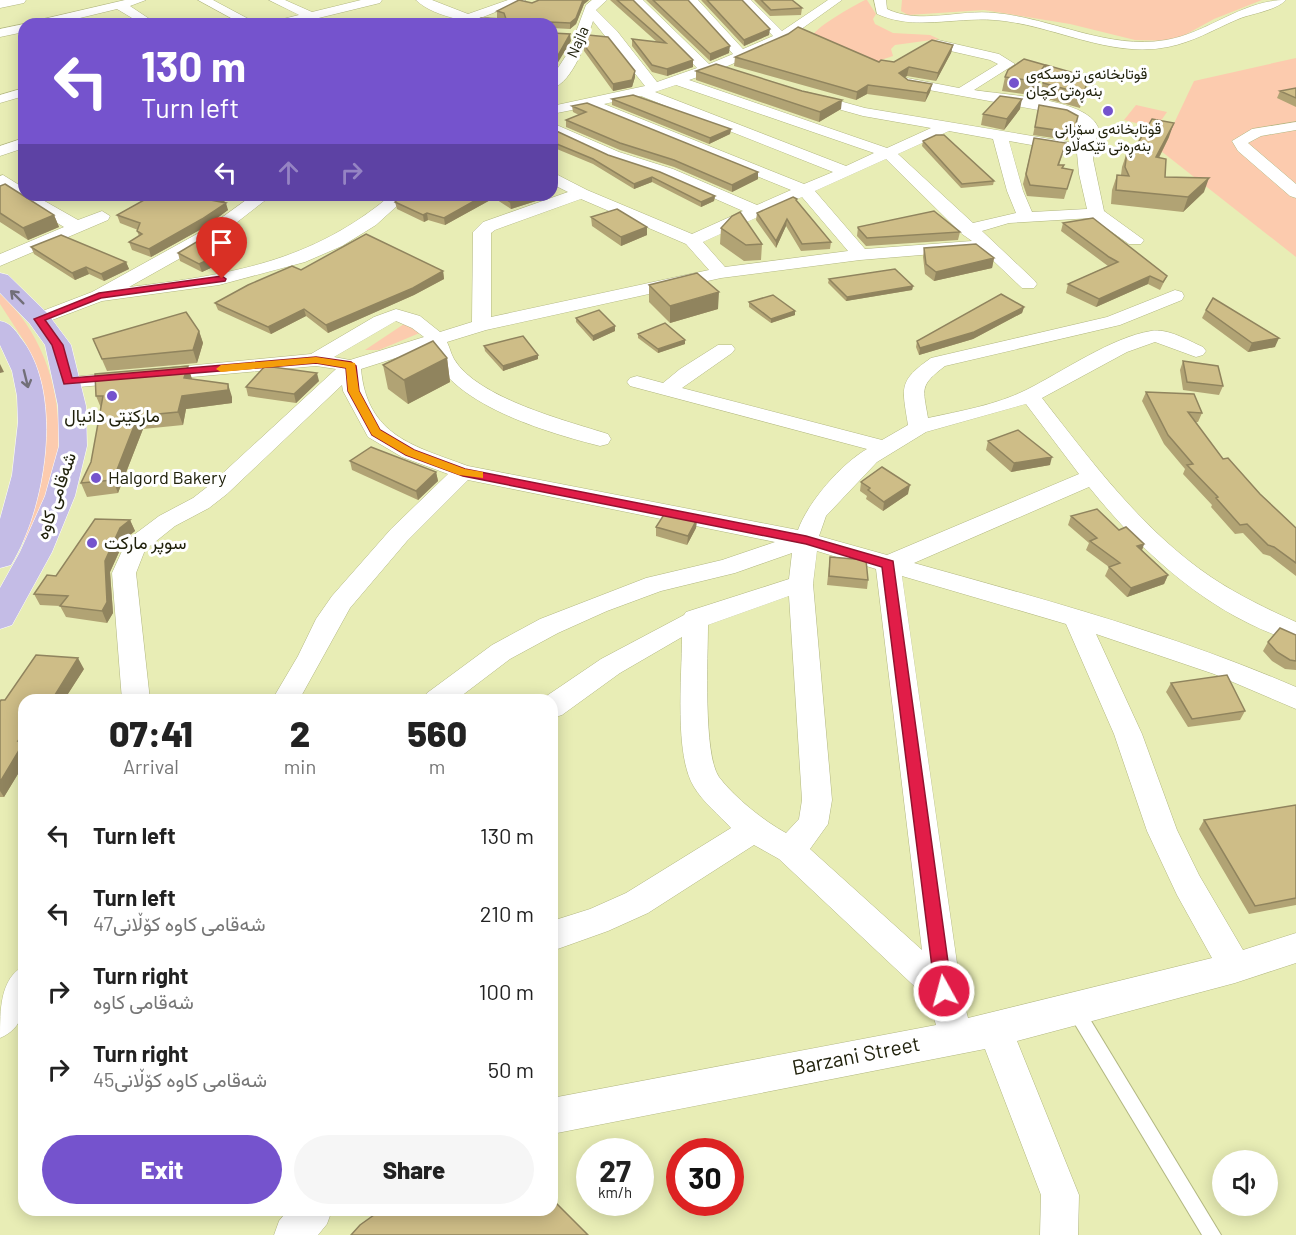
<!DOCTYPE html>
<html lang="en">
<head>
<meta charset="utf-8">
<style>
	:root { --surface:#fff; --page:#f6f6f6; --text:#222; --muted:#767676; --accent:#7553cd }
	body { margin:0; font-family:Barlow,Vazirmatn,sans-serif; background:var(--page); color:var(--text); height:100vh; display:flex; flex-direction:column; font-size:22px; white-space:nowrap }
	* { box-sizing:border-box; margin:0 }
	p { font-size:20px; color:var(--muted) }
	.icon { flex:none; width:33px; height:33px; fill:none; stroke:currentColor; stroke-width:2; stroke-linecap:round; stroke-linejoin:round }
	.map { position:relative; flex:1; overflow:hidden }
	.sheet { position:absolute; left:18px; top:694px; width:540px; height:522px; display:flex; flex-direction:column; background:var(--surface); border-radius:18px; box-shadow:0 3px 15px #0003 }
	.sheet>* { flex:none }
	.guide { position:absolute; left:18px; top:18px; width:540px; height:183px; border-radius:18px; box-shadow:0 3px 15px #0003; background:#7553cd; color:#fff; overflow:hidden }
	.tools { position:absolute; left:1212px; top:1150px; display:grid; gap:12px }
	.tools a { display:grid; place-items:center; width:66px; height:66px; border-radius:50%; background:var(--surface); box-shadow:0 3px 15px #0003; font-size:30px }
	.speed { position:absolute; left:576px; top:1138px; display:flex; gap:12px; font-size:30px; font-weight:700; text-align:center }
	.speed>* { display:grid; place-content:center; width:78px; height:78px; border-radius:50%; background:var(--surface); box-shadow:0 3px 15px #0003; line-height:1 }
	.speed small { font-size:15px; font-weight:400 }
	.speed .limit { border:9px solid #d22; background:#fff; color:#111 }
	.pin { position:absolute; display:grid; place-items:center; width:51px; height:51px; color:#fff; margin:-62px -26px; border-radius:50% 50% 50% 0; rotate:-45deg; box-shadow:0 0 6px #0007 }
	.pin .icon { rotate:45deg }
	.me { position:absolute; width:66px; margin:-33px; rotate:353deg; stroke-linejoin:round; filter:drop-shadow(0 0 4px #0008) }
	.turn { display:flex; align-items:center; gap:21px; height:126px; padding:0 24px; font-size:27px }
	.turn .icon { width:78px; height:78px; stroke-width:2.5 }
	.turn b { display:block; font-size:42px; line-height:51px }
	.lanes { display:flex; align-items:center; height:57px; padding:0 24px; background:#0003; justify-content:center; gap:30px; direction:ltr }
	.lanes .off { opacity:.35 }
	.eta { display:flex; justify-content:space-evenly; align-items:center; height:102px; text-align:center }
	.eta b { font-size:36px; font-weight:800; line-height:42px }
	.action { display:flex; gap:12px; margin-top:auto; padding:12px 24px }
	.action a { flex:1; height:69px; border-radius:36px; background:var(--accent); color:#fff; font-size:24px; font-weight:800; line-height:69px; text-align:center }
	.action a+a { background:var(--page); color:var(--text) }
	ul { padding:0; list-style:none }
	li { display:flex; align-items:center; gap:18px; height:78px; padding:0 24px }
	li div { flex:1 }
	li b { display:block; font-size:22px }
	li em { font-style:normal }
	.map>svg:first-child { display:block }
	.green { fill:#fccbae }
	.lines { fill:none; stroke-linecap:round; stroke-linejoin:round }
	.service-casing { stroke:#b2b781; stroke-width:2 }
	.minor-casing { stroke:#b2b781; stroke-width:1 }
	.primary-casing { stroke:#fff; stroke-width:1 }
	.service { fill:#fff; fill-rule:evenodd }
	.minor { fill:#fff; fill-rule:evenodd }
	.primary { fill:#c4bce6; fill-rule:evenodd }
	.wall { fill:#b1a374 }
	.shaded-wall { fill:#90845e }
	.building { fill:#cebd87; stroke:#90845e; stroke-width:1.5 }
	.oneway { stroke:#726f79 }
	.route { fill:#e11d48; stroke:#92132f; stroke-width:1.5 }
	.slow { fill:#f59e0b }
	.poi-dot { fill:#7553cd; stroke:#fff; stroke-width:2 }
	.labels { text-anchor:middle; stroke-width:6; stroke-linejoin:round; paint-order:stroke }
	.far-street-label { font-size:15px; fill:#21220c; stroke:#fff }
	.far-poi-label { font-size:15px; fill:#21220c; stroke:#fff; text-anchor:start }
	.poi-label { font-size:18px; fill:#21220c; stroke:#fff; text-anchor:start }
	.street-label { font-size:18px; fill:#21220c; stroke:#fff }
	.near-street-label { font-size:21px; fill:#21220c; stroke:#fff }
</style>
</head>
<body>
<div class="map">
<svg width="1296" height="1235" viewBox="0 0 1296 1235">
	<rect width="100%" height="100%" fill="#e8edb5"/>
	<path class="green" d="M865,0H867L876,14L873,19L875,24L893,33L930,35L939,39L895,45L891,49L893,56L881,60L876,67L811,37C820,24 850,8 865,0Z
		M902,0H1262L1214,19L1174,41L1135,40L1070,24L984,10L908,15L901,11Z
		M1296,58V257L1161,151L1194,81Z
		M1136,105L1167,112L1156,128L1124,120Z
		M0,294C59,346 74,442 43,513C38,522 32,532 27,541L17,540L35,367L26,344L0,304Z
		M407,322L422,332L379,350H365Z"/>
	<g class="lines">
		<defs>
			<path id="service" d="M1076,1003L1082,1006L1221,1235H1202L1070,1016L1068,1011L1070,1006Z"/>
			<path id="minor" d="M0,0H26L24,3L0,8Z
				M125,0H146L130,6L157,24H142L117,9L55,24H33L35,21Z
				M198,0H213L258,24H242Z
				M269,0H285L312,12L361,0H382L380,3L294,24H273L275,21L299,15Z
				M416,0H432L468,14L508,0H526L483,17L503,21L505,24C480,24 435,19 416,0Z
				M592,0H607L596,10L617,31L657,82L697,68L630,0H643L709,64L733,54L685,0H698L743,49L773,36L738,0H751L782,31L828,0H842L786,40L721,69L689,80L887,148L931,128L863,116L802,99L800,96L807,92L865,108L1080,144L1083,125L1066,115L907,86L900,82L907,78L959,88L998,64L990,60L933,47L931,44L933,41L938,40L999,54L1015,64L974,90C1003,95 1086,98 1098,127L1093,159L1104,211L1144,240L1141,244H1129L1092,218L1009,223L982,231L1034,280L1037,284L1034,288H1022L982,250L860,260L721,278L486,330L447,342C450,348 451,354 454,359C477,398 567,421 608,434L611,439L608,444L600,446C549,433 446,404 430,347L361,369C367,436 414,446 468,466L798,530C808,502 841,464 867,449L630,386L627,382L630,378L637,376L663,383L680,369L718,345H732L735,349L732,353L682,388L882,440L908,425C902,387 898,381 931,358L1107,317L1175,290L1182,292L1184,296L1182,300L1120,325L945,366C919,386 923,388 928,418C960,411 996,405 1026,390C1062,372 1112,337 1151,331C1168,328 1187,340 1203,347L1206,351L1203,355L1196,357L1155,342L1127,352L1042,398C1092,462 1143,531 1211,577C1238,595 1267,609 1296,622V642C1212,617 1143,554 1089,487L914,563C1043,599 1173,634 1296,687V709L1214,674L1096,634L1142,734L1177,830L1199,875L1243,950L1296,933V963L1235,983L1017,1041L1079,1195L1078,1235H1040L1041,1195L985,1049L552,1134V1098L936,1025L929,1000L779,859L754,845L648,913L608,931L552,951V921L590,909L626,893L731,828C719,815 703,802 694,787C674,755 682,676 682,637L620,673L562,715L552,718V700L542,699L601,659L684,615L686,612L789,579L792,553L735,573L661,591L607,611L558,633L510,659L456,700H423L427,693L492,645L540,619L646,578L722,560L775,542L468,480L407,541L350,608L299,700H272L298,656L316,619L332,596L391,529L448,474L402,457L368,437L343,391L342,385L227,494L209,508L175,526L145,550L136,573L150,700H122L112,573L127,540L159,516L193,498L211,484L336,369L316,366L68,388L61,386L58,382L61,378L311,354L374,317L396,309L420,316L440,332L472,322L473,232L483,222L568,192L552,184V172L587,190L692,234L743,211L661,175L609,158L552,133V123L619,152L673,169L757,205L791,190L587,107L552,114V106L645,86L593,21C587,39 573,83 552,88V77L569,51L586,5ZM676,85L874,153L846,166L655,92ZM641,96L833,172L804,184L604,104ZM949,131L993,139L1007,191L1016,213L973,223L898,154ZM1009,141L1077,153L1079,174L1087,209L1032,212L1023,191ZM886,159L962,234L972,241L865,249L815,191ZM802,197L848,251L725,267L703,242ZM581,199L686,244L709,270L491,317V233L495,230ZM396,321L412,328L424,337L350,360L334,357ZM1026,404L1079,474L887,555L819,536L826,516L877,462L926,432ZM817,551L876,569L922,950L810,849L828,824L832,800L813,584ZM902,576L1066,624L1114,734L1147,831L1177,895L1212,958L968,1018L961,991ZM789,596L802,800L799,819L786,833C764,821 735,798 719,777C703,754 708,656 708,625Z
				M874,0H886L887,9C921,25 959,9 995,13C1052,18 1108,50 1166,40C1208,33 1242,0 1286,0C1274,12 1251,13 1236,20C1213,30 1193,42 1168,47C1109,59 1052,24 994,20C953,17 915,31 877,14Z
				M24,24V32L0,37V29Z
				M24,88V96L0,103V95Z
				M1296,122V130L1261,136L1248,143L1296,184V198L1290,196L1238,151L1232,141L1252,129Z
				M24,138V148L0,156V146Z
				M3,175L24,188V195H34L78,220L102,211L110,216L108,220L0,266V254L64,227L27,205L0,185V176Z
				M253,195H272L218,237L129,287C229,275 312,262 391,195H409L376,225L342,246L305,262L219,285L102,301L39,325L32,323L30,319L32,315L92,292L206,229Z
				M24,966C24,994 31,1025 0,1038C0,1010 0,978 24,966Z
				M288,1210H332L327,1224L318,1235H274L279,1221Z"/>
			<path id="primary" d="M0,273L8,275L48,314L71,345L86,406L87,446L75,496L52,552L12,625L0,629V588L20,552L45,496L59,446L58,406L45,345L30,324L0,293Z
				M0,321C12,323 16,332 23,341C64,397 45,509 11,565L0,568V519L12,475L18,422L17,396L12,371L0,345Z"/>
		</defs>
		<use href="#service" class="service-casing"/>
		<use href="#minor" class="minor-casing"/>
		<use href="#primary" class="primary-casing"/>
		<use href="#service" class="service"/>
		<use href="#minor" class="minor"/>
		<use href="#primary" class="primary"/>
	</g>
	<path class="wall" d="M539,0H589L584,4L576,24L570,29L552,28V24H469L502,19L497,18V11L532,3Z
		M610,0H633L693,67L667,76L652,72L632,46V39L657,42Z
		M646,0H688L729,53L710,61Z
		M701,0H742L769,35L744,46Z
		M754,0H792L802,8L801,15L770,16Z
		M584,45L635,71V77L632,87L613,91L584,51Z
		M953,45L951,53L936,81L907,76L905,77L908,80L932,84L930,92L925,102L867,94L856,100L734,66L735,57L894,62Z
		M1046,65L1088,77L1080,108L1040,97Z
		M696,71L841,109L819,122L696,80Z
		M1005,77L1042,79L1030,95L1002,91Z
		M1296,88V107L1277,98L1280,91Z
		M612,99L731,129L730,134L709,144L612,105Z
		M1039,105L1078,116L1072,138H1068L1067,140L1033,135Z
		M572,106L758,172V179L732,192L674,167L620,150L566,127V120L579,115L573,112Z
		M1020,109L1004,130L981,125L983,114Z
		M552,129L608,155L715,196L714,201L701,207L652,182L634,189L593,164L552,147Z
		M1169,137L1159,158L1165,177L1204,192L1183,212L1111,204L1112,190L1117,175H1121L1122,167L1127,152L1132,153Z
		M1034,138L1066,143L1059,165L1063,168L1073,170L1064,199L1027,196L1023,184Z
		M923,141L994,181L993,185L961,188L922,146Z
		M0,186L54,215L59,227L28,240L0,222Z
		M153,195H237L223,202L228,210L205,227L151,257L132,250L129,242L139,236L137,231L138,230L120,223L117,215Z
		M404,195H535L536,201L511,209L494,198L445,225L428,220L424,222L397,209L395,202Z
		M797,199V201L831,242L830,249L801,251L786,226L776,248L756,220L757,213Z
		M591,217L647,235L621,246L592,226Z
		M1063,223L1167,276L1160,290L1148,284L1096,307L1066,293L1068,284L1108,266L1061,231Z
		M858,227L960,232L958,240L866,246L857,236Z
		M721,228L762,244L761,260L744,261L720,244Z
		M31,247L126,262L129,269L104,281L89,274L75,280L34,254Z
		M924,248L994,258L992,268L934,281L925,274L923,257Z
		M178,253H223L226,261L202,272L180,261Z
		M443,271L444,279L414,295L328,333L306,316L271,334L218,310L215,303Z
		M829,279L913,286L912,290L846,301L828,283Z
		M649,285L718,309L670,323L649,302Z
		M749,302L795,315L771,323L749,307Z
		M1024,307L1022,313L973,339L919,355L916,347L917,341Z
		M1206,310L1275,347L1248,352L1202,318Z
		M576,318L615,326V331L593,341L576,322Z
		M199,331L203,343L197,363L107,371L93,339Z
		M638,334L685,340V344L658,353L638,338Z
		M484,346L538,359L503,371L485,351Z
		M447,358L450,382L408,404L388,389L383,365Z
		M1183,361L1223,386L1219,395L1183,390L1180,370Z
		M192,379L232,397V403L186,409L183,425L143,429L118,493L87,497L81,483L91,462L101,408L96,396Z
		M319,381L296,403L248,396L246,387Z
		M1146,392L1202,413L1198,422H1195L1223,459L1296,528V576L1270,556L1263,554L1243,533L1235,534L1211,507L1212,505L1183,474L1185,469L1164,444L1142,401Z
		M988,441L1050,465L1011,472L986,450Z
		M350,461L436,472L438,481L418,500L352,470Z
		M861,482L908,494L883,511L866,499L867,496L860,491Z
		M1071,516L1119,530L1144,544L1142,550L1168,575L1164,584L1127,597L1105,576L1109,567L1086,550L1089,543L1068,525Z
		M697,519L696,528L687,545L656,536V527Z
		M130,520L135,531L125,539L110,572L113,613L107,623L66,617L60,606L40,605L34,594L56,576Z
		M830,557L868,580L867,589L827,585Z
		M1296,635V670L1285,669L1272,661L1263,651L1268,642Z
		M84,669L64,700H24V764L4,797H0V702Z
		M1171,683L1245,711L1240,720L1188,727L1166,692Z
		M1296,805V905L1249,914L1199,829L1204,820Z"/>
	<path class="shaded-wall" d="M583,0H589L584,4L576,24L570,29V23Z
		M770,29L769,35L744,46V40Z
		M570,34L571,41L557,64L552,67V60Z
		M953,45L951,53L936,81L938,73Z
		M730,46L729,53L710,61V54Z
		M693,60V67L667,76V69Z
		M1045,65L1042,79L1030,95L1033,81Z
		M909,67L907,76L898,81L899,73Z
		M635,71V77L632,87L613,91V84Z
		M932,84L930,92L925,102L927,93Z
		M868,85L867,94L856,100L857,92Z
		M1022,99L1020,109L1004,130L1007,119Z
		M842,100L841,109L819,122L820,112Z
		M1174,123L1169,137L1152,171L1156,157Z
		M731,129L730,134L709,144L710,138Z
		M758,172V179L732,192V185Z
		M652,177V182L634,189V184Z
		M1209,178L1204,192L1183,212L1188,197Z
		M220,195H237L212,208L210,200Z
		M485,195H493L494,198L445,225L444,218Z
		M532,195H535L536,201L511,209L510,202Z
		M715,196L714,201L701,207V202Z
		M226,203L228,210L205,227L151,257L149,249Z
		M427,213L428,220L424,222L423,215Z
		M54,215L59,227L28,240L23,228Z
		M787,219L786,226L776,248V241Z
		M647,227V235L621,246V237Z
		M223,253L226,261L202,272L199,264Z
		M994,258L992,268L934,281L936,272Z
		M126,262L129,269L104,281L101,274Z
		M86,267L89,274L75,280L72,273Z
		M443,271L444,279L414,295L328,333L326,325Z
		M1150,276L1148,284L1096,307L1099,299Z
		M913,286L912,290L846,301L847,297Z
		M719,292L718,309L670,323V306Z
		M1024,307L1022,313L973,339L919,355L920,348Z
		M304,309L306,316L271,334L268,327Z
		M795,311V315L771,323V319Z
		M615,326V331L593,341V336Z
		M199,331L203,343L197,363L193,350Z
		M1279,338L1275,347L1248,352L1252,343Z
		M685,340V344L658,353V349Z
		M538,355V359L503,371V366Z
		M447,358L450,382L408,404L404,380Z
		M0,364L4,372L0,373Z
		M188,366L192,379L184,378Z
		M317,373L319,381L296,403L294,394Z
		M228,384L232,397V403L186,409L183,425L178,412L182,396Z
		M138,416L143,429L118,493L113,480Z
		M1052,457L1050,465L1011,472L1014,463Z
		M436,472L438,481L418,500L416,491Z
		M910,485L908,494L883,511L884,502Z
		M697,519L696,528L687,545L688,536Z
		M130,520L135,531L125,539L110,572L113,613L107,623L102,611L105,561L120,528Z
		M1144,544L1141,553L1137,546Z
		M1168,575L1164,584L1127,597L1131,588Z
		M78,658L84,669L64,700H58L55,695Z
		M50,695L53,700H46Z
		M24,732V764L4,797L0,791V782L18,741Z"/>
	<path class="building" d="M519,0L532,3L539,0H583L576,18L570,23L550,22V24H469L481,18L506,19L504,13L497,11Z
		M617,0H633L693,60L667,69L652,65L632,39L666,43Z
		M653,0H688L730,46L710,54Z
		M707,0H742L770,29L744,40Z
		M761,0H792L802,8L771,10Z
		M798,27L879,62L881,60L894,62L932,40L953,45L938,73L909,67L899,73L908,80L932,84L927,93L868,85L857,92L735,57L788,34Z
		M552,33L570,34L557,57L552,60Z
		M588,35L608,37L635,71L632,80L613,84L584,45Z
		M1024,59L1045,65L1033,81L1005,77L1008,70Z
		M716,64L802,91L842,100L820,112L696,71Z
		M1046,65L1088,77L1084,94L1043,83Z
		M1296,88V98L1280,91Z
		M633,95L731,129L710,138L612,99Z
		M1000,96L1022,99L1007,119L983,114Z
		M587,103L758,172L732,185L674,160L620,143L566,120L586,112L572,106Z
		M1039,105L1067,110L1078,116L1074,131L1070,130L1069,132L1035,127Z
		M1152,119L1174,123L1156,157L1166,159L1165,177L1209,178L1188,197L1116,190L1117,175L1129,176L1125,167L1127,152L1132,153Z
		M552,129L608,155L660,172L715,196L701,202L652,177L634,184L593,159L552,142Z
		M936,135H944L994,181L962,184L923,141Z
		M1034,138L1066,143L1058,165H1064L1062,168L1073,170L1067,189L1030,185L1026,174Z
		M5,184L54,215L23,228L0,213V186Z
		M153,195H220L210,200L226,203L202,219L149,249L129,242L142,234L137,231L140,223L117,215Z
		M404,195H485L444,218L427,213L423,215L395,202Z
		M500,195H532L510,202Z
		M793,197L797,199L796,200L831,242L802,244L787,219L776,241L757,213Z
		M617,209L647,227L621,237L591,217Z
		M934,211L960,232L867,238L858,228V227Z
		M740,212L762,244L746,245L721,228L732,216Z
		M1093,218L1167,276L1163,282L1150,276L1099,299L1068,284L1118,262L1109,257L1063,223Z
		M366,234L443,271L413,288L326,325L304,309L268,327L215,303L248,285L292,266L301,270Z
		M61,235L126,262L101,274L86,267L72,273L31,247Z
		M198,241L223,253L199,264L178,253Z
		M976,244L994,258L936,272L926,264L924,248Z
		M895,269L913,286L847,297L829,279Z
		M697,273L719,292L670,306L649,285Z
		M1001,294L1024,307L974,332L920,348L917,341Z
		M773,295L795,311L771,319L749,302Z
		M1213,298L1279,338L1252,343L1206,310Z
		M599,310L615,326L593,336L576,318Z
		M186,312L199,331L193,350L102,359L93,339Z
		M665,323L685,340L658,349L638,334Z
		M523,336L538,355L503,366L484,346Z
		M433,341L447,358L404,380L383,365Z
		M1183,361L1218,366L1223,386L1187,382Z
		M188,366L184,378L228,384V390L182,396L178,412L138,416L113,480L81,483L91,462L103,396H96L95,374Z
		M265,366L317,373L294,394L246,387Z
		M1146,392L1194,394L1202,413L1188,412L1223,459L1228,458L1260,494L1296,528V563L1274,547L1268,545L1247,524L1240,525L1216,498L1218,497L1187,465L1193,464L1168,435Z
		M1018,430L1052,457L1014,463L988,441Z
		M371,447L436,472L416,491L350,461Z
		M882,467L910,485L884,502L868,490L870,488L861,482Z
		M1097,509L1119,530L1126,527L1144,544L1137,546L1168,575L1131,588L1109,567L1120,563L1090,541L1097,538L1071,516Z
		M665,513L697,519L688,536L656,527Z
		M95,519L130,520L120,528L105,561L107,602L102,611L60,606L68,596L34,594L47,575L56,576Z
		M830,557L866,560L868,580L829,576Z
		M1280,628L1296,635V661L1290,660L1277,652L1268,642Z
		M36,655L78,658L55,695H50L46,700H24V732L18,741H24V742L0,782V702L1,700H5Z
		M1227,675L1245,711L1192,719L1171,683Z
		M1296,805V898L1255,906L1204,820Z
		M552,1199L588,1235H351L360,1225L381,1210H552Z"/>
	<defs><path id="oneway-shaft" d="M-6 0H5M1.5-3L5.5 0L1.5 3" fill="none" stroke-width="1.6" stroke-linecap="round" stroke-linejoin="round" transform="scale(1.5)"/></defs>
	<g class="oneway">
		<use href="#oneway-shaft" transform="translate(17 297) rotate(-135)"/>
		<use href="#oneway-shaft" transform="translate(26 379) rotate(76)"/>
	</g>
	<path class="route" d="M222,276L226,279L225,281L101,298L45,320L63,345L72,378L316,357L351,362L356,366L359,391L380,430L414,450L465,469L806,536L893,561L952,991L950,997L944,999L937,997L935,991L882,567L806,544L463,476L406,455L372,435L348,391L346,368L316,363L64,384L52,345L34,319L99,293Z"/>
	<path class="slow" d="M316,357L355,363L359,391L380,430L414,450L465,469L483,472V478L459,475L406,455L372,435L348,391L346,368L316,363L221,372L216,369L221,365Z"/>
	<g class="poi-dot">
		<circle cx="1014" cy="83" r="6"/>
		<circle cx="1108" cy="111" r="6"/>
		<circle cx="112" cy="396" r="6"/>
		<circle cx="96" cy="478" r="6"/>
		<circle cx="92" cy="543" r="6"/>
	</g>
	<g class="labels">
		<g class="far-street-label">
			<text transform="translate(578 42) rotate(-66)" y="5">Najla</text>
		</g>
		<g class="far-poi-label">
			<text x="1026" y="79">قوتابخانەی تروسکەی<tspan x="1026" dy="17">بنەڕەتی کچان</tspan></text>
			<text x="1108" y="134" text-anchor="middle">قوتابخانەی سۆرانی<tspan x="1108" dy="17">بنەڕەتی تێکەڵاو</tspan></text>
		</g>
		<g class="poi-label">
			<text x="112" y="422" text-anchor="middle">مارکێتی دانیال</text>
			<text x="108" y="484">Halgord Bakery</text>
			<text x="104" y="549">سوپر مارکت</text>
		</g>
		<g class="street-label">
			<text transform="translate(56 496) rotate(-71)" y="6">شەقامی کاوە</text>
		</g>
		<g class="near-street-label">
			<text transform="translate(856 1056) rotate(-11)" y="7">Barzani Street</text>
		</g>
	</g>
</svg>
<div class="tools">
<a><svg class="icon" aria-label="sound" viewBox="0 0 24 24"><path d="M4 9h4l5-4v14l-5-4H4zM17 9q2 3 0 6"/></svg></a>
</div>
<div class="speed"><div>27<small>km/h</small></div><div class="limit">30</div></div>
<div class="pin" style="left:222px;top:279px;background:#d93025"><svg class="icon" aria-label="arrive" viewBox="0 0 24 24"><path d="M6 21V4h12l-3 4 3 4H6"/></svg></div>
<svg class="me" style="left:944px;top:991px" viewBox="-20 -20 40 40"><circle r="17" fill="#e11d48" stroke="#fff" stroke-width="3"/><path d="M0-11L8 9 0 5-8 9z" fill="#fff"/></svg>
<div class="guide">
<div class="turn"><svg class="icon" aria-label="left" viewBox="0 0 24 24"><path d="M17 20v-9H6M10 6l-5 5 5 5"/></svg><div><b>130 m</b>Turn left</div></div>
<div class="lanes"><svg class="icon" aria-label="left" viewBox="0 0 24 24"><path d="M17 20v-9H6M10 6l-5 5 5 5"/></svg><svg class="icon off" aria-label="ahead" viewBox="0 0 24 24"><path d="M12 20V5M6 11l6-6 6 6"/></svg><svg class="icon off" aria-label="right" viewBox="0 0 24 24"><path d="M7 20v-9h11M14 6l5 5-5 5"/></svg></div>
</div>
<section class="sheet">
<div class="eta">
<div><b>07:41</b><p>Arrival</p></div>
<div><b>2</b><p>min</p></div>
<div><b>560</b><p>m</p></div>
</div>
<ul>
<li><svg class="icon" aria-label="left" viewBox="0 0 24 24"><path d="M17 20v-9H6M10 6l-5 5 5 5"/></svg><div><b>Turn left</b></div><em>130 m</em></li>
<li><svg class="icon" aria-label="left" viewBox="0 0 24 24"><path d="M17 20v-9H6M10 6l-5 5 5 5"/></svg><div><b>Turn left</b><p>شەقامی کاوە کۆڵانی47</p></div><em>210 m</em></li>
<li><svg class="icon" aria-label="right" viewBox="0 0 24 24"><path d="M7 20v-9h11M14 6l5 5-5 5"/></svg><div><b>Turn right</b><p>شەقامی کاوە</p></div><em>100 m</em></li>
<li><svg class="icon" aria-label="right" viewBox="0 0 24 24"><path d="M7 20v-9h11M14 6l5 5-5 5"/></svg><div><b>Turn right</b><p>شەقامی کاوە کۆڵانی45</p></div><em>50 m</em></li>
</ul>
<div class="action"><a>Exit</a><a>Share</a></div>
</section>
</div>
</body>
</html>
